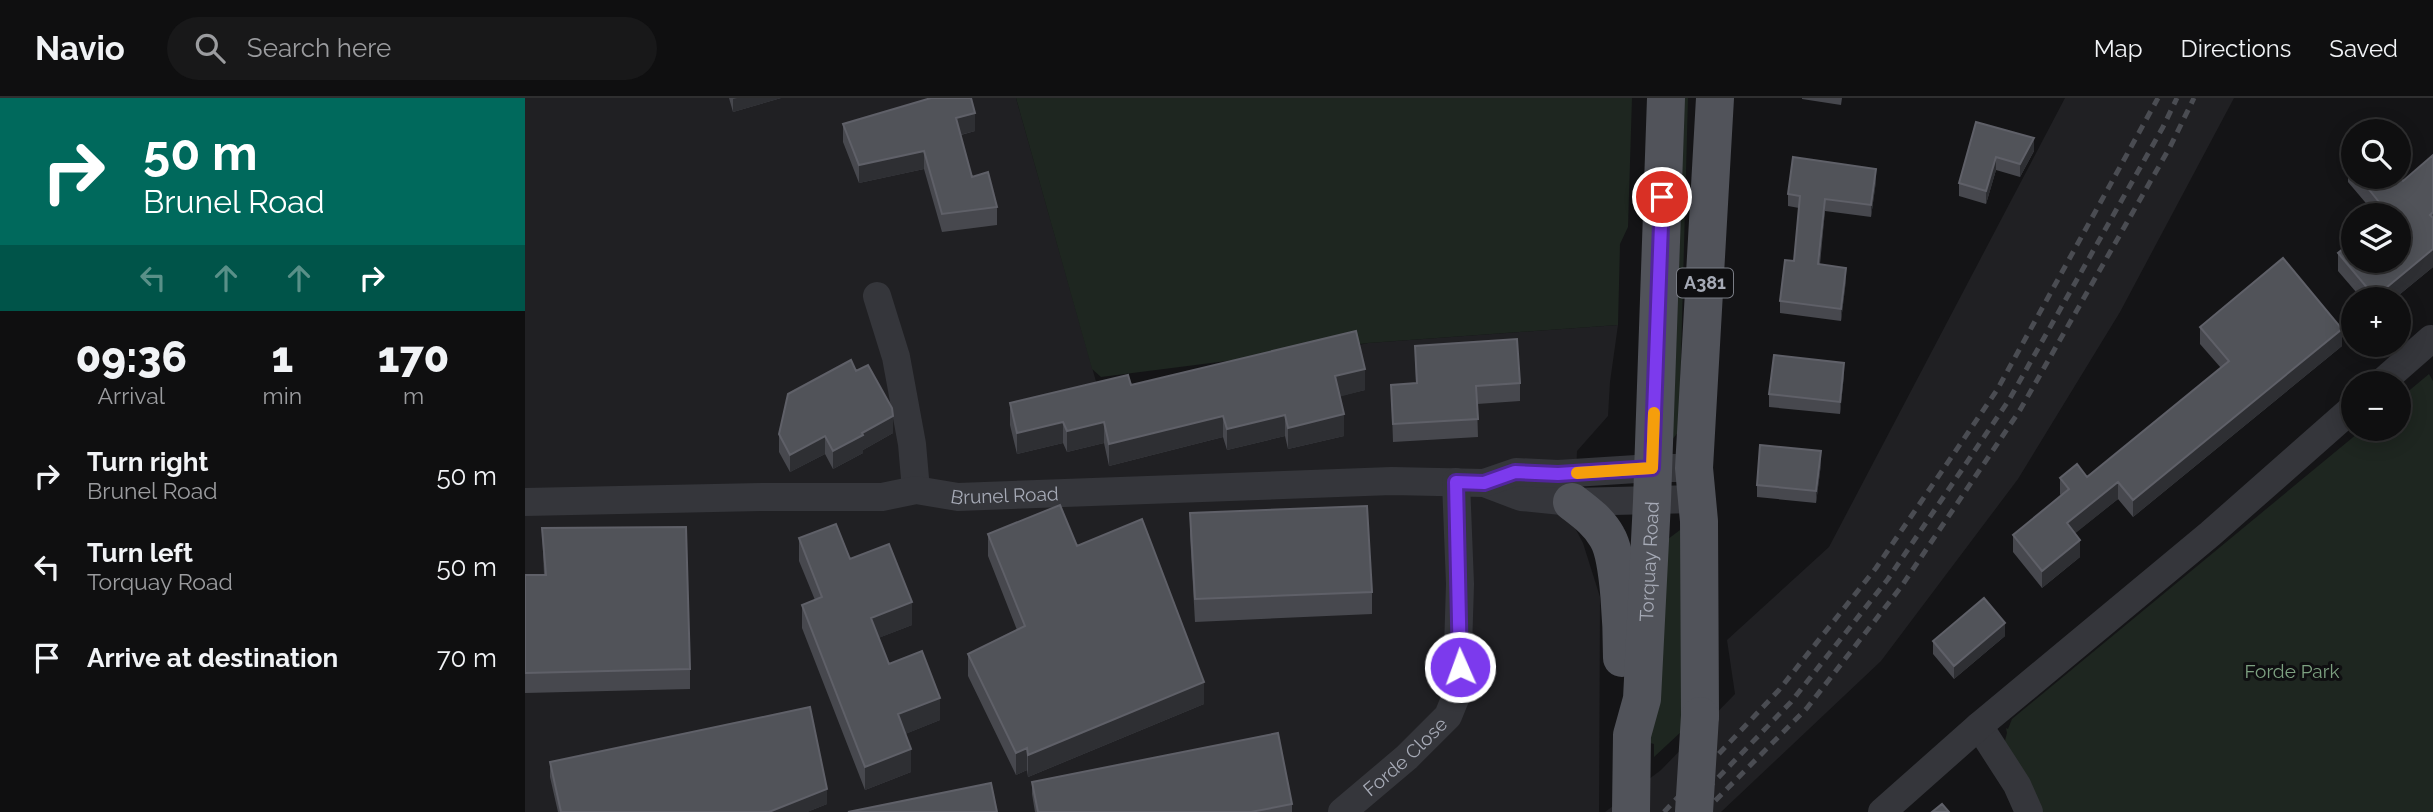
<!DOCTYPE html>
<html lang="en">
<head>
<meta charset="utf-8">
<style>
	:root { --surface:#0f0f10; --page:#181819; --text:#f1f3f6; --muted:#9b9c9f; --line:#2f2f30 }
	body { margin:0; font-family:Raleway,sans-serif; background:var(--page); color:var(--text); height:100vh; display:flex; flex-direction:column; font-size:26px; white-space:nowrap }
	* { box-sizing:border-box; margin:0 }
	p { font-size:23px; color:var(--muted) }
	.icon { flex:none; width:38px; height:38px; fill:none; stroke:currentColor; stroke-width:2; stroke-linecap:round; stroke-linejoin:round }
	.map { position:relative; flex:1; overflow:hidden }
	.details { display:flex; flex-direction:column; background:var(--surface); width:525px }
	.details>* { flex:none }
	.banner { background:#00695c; color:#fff; overflow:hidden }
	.buttons { position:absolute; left:1816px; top:21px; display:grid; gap:14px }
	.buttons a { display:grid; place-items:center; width:70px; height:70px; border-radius:50%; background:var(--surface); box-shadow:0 4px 18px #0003,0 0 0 2px var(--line); font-size:35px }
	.pin { position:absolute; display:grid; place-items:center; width:60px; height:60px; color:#fff; margin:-30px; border:4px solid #fff; border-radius:50%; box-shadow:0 2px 7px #0007 }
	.me { position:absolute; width:77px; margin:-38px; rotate:358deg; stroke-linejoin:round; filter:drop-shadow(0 0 5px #0008) }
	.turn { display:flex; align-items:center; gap:24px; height:147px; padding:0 28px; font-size:32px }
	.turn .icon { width:91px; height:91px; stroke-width:2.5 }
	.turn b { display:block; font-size:49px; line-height:60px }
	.lanes { display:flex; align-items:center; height:66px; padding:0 28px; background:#0003; justify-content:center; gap:35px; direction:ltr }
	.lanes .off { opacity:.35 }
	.eta { display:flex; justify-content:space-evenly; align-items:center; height:119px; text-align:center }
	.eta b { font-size:42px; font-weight:800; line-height:49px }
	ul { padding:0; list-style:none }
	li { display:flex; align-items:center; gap:21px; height:91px; padding:0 28px }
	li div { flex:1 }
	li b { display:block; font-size:26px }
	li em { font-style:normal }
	header { display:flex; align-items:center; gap:42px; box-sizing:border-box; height:98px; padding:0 35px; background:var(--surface); border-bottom:2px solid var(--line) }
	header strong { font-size:33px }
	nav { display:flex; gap:38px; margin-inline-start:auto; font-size:24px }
	.search { width:490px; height:63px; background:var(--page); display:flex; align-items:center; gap:18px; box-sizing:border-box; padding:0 24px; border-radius:38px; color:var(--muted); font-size:26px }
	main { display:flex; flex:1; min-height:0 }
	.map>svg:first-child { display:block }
	.built { fill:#202023 }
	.green { fill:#1e2620 }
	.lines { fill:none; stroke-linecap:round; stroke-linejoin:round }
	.street { stroke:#35363b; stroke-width:28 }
	.primary { stroke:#51535a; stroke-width:38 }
	.rail { stroke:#4a4c52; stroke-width:5; stroke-dasharray:9 7; stroke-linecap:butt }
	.primary-bridge { stroke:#51535a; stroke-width:38 }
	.wall { fill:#47484e }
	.shaded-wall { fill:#2e2f33 }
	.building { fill:#515359; stroke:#5f6068; stroke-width:2 }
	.route-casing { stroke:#51269a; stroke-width:18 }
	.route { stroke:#7c3aed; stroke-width:12 }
	.slow { stroke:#f59e0b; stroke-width:12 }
	.labels { text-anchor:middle; stroke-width:6; stroke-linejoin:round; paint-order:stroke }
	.shield { fill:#0f0f11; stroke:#797c84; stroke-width:2 }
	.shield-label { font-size:18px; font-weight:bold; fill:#a6aab6 }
	.street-label { font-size:19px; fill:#a6aab6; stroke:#0f0f11 }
	.park-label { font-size:19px; fill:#7da181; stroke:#0f0f11 }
</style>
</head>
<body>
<header>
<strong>Navio</strong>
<div class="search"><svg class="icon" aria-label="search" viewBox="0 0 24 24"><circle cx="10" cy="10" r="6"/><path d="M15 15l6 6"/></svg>Search here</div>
<nav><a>Map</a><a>Directions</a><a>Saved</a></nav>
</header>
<main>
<section class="details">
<div class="banner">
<div class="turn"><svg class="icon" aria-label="right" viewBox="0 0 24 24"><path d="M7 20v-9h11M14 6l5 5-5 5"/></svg><div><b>50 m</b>Brunel Road</div></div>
<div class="lanes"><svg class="icon off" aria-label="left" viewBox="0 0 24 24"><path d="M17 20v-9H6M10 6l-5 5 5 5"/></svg><svg class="icon off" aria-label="ahead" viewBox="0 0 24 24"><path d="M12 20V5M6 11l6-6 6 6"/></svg><svg class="icon off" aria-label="ahead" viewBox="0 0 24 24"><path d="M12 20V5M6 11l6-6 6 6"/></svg><svg class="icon" aria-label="right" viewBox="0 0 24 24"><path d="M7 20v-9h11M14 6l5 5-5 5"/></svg></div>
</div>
<div class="eta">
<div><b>09:36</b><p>Arrival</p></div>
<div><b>1</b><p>min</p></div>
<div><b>170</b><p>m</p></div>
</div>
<ul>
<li><svg class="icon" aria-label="right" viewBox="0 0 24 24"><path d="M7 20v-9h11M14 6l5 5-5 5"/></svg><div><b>Turn right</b><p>Brunel Road</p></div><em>50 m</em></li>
<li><svg class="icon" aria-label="left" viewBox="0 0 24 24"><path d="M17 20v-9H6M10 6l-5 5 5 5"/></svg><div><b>Turn left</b><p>Torquay Road</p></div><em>50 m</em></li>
<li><svg class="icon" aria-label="arrive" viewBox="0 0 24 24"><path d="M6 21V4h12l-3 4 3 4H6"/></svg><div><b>Arrive at destination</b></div><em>70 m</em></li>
</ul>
</section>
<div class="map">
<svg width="1908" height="714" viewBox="0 0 1908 714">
	<rect width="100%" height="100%" fill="#141416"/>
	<path class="built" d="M0,0H491L574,294L698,277L843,245L1093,227L1085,284L1083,318L1052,353L1049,428L1058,445L1075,499L1074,714H0Z
		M1540,0H1709L1595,214L1493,381L1356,563L1196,714H1080L1136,672L1210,596L1202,542L1304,449Z"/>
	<path class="green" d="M491,0H1107L1103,129L1095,146L1093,227L843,245L576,279L567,271Z
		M1155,0H1163L1154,333L1147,342Z
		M1904,276L1908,283V714H1511L1478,650L1482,635L1481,630L1483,631L1487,621L1838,331H1874V301Z
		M1159,429L1157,633L1129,659V646L1125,645L1139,444Z"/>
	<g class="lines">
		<g class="street">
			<path d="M352,198L371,259L387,346L391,392"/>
			<path d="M1856,285L1906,241L1908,243"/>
			<path d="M959,385L996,399L1047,404L1171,401"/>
			<path id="s1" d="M0,404L236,399H357L391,392L433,399L867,383L959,385L991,374L1033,376L1127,370H1169"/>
			<path d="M1454,628L1492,687L1504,714"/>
			<path id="s2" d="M817,714L882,659L923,618L936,586L933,551L935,486L931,384"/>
			<path d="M1357,714L1454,628L1685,436L1829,309"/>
		</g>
		<g class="primary">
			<path d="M1047,404C1060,414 1074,424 1082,439C1095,460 1097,534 1097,560"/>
			<path d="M1175,618L1174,423L1169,370L1190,0"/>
			<path id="s3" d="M1106,714L1107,637L1117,601L1127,403L1141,0"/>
		</g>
		<path class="rail" d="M1139,714L1254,592L1351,470L1472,292L1633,0
			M1160,714L1266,604L1363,481L1484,302L1638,29L1652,0
			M1179,714L1282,610L1376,489L1495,312L1645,49L1669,0"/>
		<path class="primary-bridge" d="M1169,714L1175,618"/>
	</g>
	<path class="wall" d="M204,0H256L208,14Z
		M1277,0H1317L1316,7L1277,1Z
		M1451,24L1509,53L1495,79L1471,72L1461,106L1434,98V85Z
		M318,26L450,33L436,37L447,79L472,109V127L417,134L399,71L334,85L318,44Z
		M1908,57V169L1869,201H1837L1813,173V155L1874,117H1851L1823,84V66L1829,61V79H1874L1878,83Z
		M1351,83L1346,119L1300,113L1295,166L1321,182L1316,223L1255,215V203L1269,163L1274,110L1263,108V96Z
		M1675,229L1817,248L1608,419L1593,401L1550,435L1555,459L1517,490L1488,454V437L1536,398L1535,396V380L1562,379L1696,270L1675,246Z
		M890,248L995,285V303L952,306L953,339L868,344L866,287L891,285Z
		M331,273L368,335L338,352V355L308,371L300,356L265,374L254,354V336Z
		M1319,277L1315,316L1244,309V296Z
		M606,287L840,292L815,298L819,338L763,351L760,338L702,352L698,339L584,368L579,345L542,354L538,345L492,356L485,327V305Z
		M1296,366L1291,405L1232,399V387Z
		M665,415L847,494V516L670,524L665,437Z
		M17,430L165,571V591L0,595V477H19Z
		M463,436L552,448L679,606L503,679L502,672L491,677L443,578V556L492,532L463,458Z
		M274,440L325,461L387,527L353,540L364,566L415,622L380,636L386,674L340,692L277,530V507L290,502L274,463Z
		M1480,538L1429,581L1408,556V543Z
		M25,664L302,706L282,714H33L25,679Z
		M507,684L767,706V714H510L507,696Z"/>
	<path class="shaded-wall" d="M212,0H256L208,14V1Z
		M450,15V33L431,38V20Z
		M1509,40V53L1495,79V66Z
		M399,53V71L334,85V67Z
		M1471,59V72L1461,106V93Z
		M1351,71V83L1346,119V107Z
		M1300,101V113L1293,178V166Z
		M1908,151V169L1869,201H1850V199Z
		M1321,170V182L1316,223V211Z
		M1817,231V248L1608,419V402Z
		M1319,265V277L1315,316V304Z
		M840,271V292L810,300V278Z
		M819,316V338L763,351V330Z
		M760,317V338L702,352V331Z
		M368,318V335L338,352V355L308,371V353L337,335Z
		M698,318V339L584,368V346Z
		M538,324V345L492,356V335Z
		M579,324V345L542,354V333Z
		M300,338V356L265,374V357Z
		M1296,353V366L1291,405V393Z
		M1593,384V401L1542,442V425Z
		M1555,442V459L1517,490V473Z
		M387,504V527L346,543V520Z
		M1480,525V538L1429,581V568Z
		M679,584V606L503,679V657Z
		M415,600V622L373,639V616Z
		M502,650V672L491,677V655Z
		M386,651V674L340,692V669Z
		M302,691V706L282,714H244Z"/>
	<path class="building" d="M406,0H446L450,15L431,20L447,79L463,74L472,109L417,116L399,53L334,67L318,26Z
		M1451,24L1509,40L1495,66L1471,59L1461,93L1434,85Z
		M1908,57V114L1905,117L1908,120V151L1850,199L1813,155L1829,142V163H1874V117H1858L1862,114L1834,79H1874L1878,83Z
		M1268,59L1351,71L1346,107L1300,101L1293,166L1321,170L1316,211L1255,203L1260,162L1269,163L1275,98L1263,96Z
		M1829,61V72L1823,66Z
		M1758,160L1817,231L1608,402L1593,384L1542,425L1555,442L1517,473L1488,437L1544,391L1535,380L1552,366L1562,379L1704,263L1675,229Z
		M831,233L840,271L810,278L819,316L763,330L760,317L702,331L698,318L584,346L579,324L542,333L538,324L492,335L485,305L603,277L606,287Z
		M992,241L995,285L951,288L953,321L868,326L866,287L892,285L890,248Z
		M1249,257L1319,265L1315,304L1244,296Z
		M326,262L331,273L343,267L367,310L368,318L337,335L338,337L308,353L300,338L265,357L254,336L263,296Z
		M1235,347L1296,353L1291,393L1232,387Z
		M535,407L552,448L617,421L679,584L503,657L502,650L491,655L443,556L500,528L463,436Z
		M842,408L847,494L670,501L665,415Z
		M311,426L325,461L364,446L387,504L346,520L364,566L397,553L415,600L373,616L386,651L340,669L277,507L297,499L274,440Z
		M161,429L165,571L0,575V477H21L17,430Z
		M1459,500L1480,525L1429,568L1408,543Z
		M285,609L302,691L244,714H36L25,664Z
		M753,635L767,706L726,714H513L507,684Z
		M466,685L472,714H323Z
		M1417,706L1424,714H1407Z"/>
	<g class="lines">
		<defs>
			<path id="route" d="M935,569L931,384L959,385L990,374L1033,376L1127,370L1137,99"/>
		</defs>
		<use href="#route" class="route-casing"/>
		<use href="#route" class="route"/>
		<path class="slow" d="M1052,375L1127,370L1129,315"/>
	</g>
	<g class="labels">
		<rect class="shield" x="1152" y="170.5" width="56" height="29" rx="5"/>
		<g class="shield-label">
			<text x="1180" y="191">A381</text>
		</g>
		<g class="street-label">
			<text dy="7" stroke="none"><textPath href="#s1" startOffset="481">Brunel Road</textPath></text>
			<text dy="7" stroke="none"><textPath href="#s3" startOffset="252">Torquay Road</textPath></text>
			<text dy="7" stroke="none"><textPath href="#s2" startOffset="84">Forde Close</textPath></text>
		</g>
		<g class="park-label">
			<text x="1767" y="580">Forde Park</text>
		</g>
	</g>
</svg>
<div class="buttons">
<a><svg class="icon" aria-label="search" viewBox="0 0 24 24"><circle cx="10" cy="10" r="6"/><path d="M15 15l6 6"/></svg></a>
<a><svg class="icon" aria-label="layers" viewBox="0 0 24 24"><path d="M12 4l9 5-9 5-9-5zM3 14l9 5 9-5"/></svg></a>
<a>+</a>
<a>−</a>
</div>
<div class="pin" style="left:1137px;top:99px;background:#d93025"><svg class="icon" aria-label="arrive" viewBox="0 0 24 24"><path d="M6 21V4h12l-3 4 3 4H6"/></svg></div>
<svg class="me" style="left:935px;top:569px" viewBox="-20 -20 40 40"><circle r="17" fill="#7c3aed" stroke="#fff" stroke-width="3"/><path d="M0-11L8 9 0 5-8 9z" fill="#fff"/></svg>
</div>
</main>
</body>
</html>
